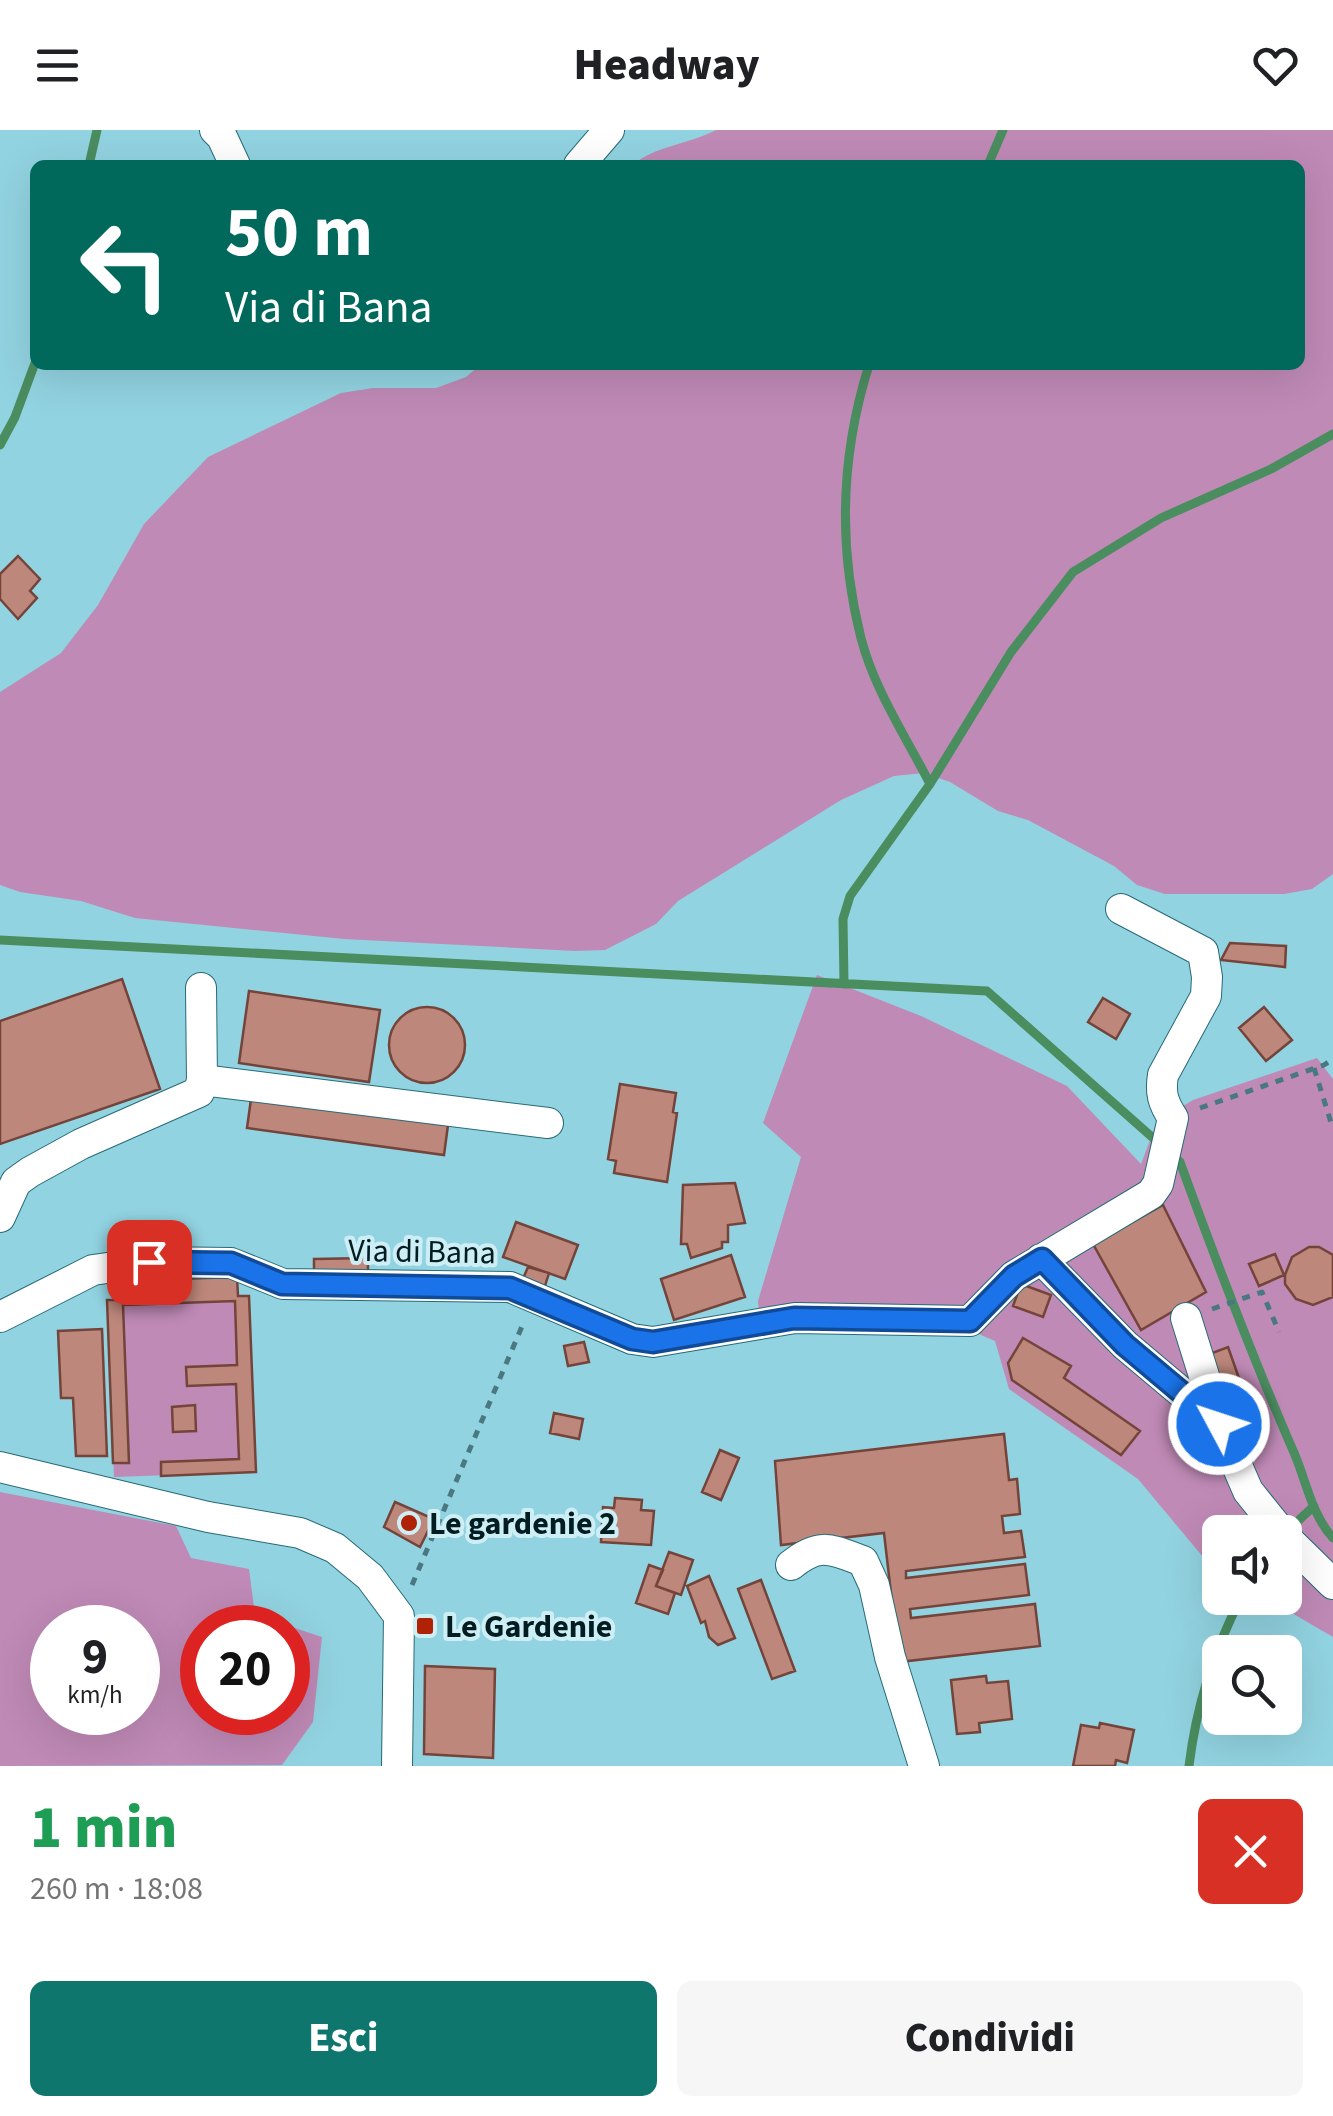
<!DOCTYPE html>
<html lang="it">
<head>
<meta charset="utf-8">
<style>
	:root { --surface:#fff; --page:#f6f6f6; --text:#202124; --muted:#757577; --accent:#0f766e }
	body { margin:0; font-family:"Source Sans 3",sans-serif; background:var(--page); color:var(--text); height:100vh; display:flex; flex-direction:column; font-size:38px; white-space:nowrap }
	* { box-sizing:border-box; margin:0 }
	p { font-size:32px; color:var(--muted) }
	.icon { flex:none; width:55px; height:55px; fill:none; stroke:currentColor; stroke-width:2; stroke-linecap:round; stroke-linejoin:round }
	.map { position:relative; height:1636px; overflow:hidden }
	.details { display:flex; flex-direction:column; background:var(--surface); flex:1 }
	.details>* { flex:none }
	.guide { position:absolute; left:30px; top:30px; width:1275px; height:210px; border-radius:15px; box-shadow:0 10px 40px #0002; background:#00695c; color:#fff; overflow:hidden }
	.controls { position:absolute; left:1202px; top:1385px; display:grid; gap:20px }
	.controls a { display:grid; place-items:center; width:100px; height:100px; border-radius:15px; background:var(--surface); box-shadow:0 10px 40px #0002; font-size:50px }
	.speed { position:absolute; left:30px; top:1475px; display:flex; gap:20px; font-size:50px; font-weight:700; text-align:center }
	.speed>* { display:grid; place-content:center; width:130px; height:130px; border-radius:50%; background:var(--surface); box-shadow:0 10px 40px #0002; line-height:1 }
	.speed small { font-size:25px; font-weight:400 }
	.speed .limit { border:15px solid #d22; background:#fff; color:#111 }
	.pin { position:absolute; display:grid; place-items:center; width:85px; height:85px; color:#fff; margin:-42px; border-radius:20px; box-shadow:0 5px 15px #0006 }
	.me { position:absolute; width:110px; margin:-55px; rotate:310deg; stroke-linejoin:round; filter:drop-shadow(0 0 8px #0008) }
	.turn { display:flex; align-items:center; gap:35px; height:210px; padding:0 30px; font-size:45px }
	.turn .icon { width:130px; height:130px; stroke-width:2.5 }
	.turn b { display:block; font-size:70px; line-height:85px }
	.round { display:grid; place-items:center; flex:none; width:105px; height:105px; border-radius:15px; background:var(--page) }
	.headline { display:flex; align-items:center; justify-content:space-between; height:170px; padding:0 30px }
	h1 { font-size:60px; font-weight:800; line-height:75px; color:#1e9e55 }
	.button { display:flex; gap:20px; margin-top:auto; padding:20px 30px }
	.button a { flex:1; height:115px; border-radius:15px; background:var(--accent); color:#fff; font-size:40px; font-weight:800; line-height:115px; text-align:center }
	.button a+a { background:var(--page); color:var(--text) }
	header { display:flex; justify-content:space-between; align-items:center; height:130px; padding:0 30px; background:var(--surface); font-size:45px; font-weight:800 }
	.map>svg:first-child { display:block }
	.green { fill:#bf8ab6; fill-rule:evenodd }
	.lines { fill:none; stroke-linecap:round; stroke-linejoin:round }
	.stream { stroke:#4a8d5f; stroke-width:9 }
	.building { fill:#bd877b; stroke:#74443a; stroke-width:2.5 }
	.minor-casing { stroke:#276a77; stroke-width:32 }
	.path { stroke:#4a7881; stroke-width:5; stroke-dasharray:8 8; stroke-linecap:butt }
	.minor { stroke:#fff; stroke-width:30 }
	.route-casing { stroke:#114b97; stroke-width:25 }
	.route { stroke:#1a73e8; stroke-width:18 }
	.poi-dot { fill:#b02206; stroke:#ceeef5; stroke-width:4 }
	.labels { text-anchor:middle; stroke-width:8; stroke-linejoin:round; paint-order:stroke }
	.street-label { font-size:32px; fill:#021d22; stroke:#ceeef5 }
	.poi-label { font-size:32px; font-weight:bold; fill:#021d22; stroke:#ceeef5; text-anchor:start }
</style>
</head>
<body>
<header><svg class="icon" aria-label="menu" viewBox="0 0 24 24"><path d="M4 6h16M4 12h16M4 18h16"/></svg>Headway<svg class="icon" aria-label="heart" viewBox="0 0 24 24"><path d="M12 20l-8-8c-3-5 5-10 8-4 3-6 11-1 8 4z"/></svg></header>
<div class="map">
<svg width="1333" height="1636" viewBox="0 0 1333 1636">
	<rect width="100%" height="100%" fill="#92d3e1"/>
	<path class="green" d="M716,0H1333V744L1312,759L1284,764H1165L1137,755L1114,736L1028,690L998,681L950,652L924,643L894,646L841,670L678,771L656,794L605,820L575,821L344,809L135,788L81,771L20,762L0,755V562L61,523L98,475L144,394L208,327L341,263L373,258H436L466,247L480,235H1300V35H633C654,16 690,14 716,0Z
		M817,845L921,886L1067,956L1141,1034L1157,992L1193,970L1317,928L1333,949V1507L1266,1468H1285V1402H1220V1438L1203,1427L1138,1349L1009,1259L995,1211L974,1202L761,1203L758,1171L801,1027L763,993Z
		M237,1147L238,1166H249L256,1342L114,1347L107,1170H117L116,1151Z
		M0,1362L176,1396L191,1428L249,1439L255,1485L322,1507L313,1592L282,1635L0,1636ZM52,1498H138V1582H52ZM202,1498H288V1582H202Z"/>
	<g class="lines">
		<path class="stream" d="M89,35L97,0
			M988,35L1003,0
			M869,235C841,324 838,417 861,508C874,559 906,607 930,654
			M0,315L15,287L35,233
			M0,810L987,861L1161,1015
			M844,854L843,789L850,766L930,654L1011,522L1073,442L1161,388L1271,339L1333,304
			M1173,1026L1180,1032C1216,1131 1253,1229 1295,1325C1307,1354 1312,1385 1333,1408
			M1287,1401L1314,1376
			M1189,1636C1196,1578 1214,1520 1241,1468"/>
	</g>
	<path class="building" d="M18,426L40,449L30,461L37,468L18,489L0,469V444Z
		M1230,813L1286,816L1285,837L1221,830Z
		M122,849L160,959L0,1014V891Z
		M249,861L380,880L369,952L239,933Z
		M1103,868L1130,884L1116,909L1088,892Z
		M1264,877L1292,910L1266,931L1239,898Z
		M389 915a38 38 0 1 1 76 0a38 38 0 1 1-76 0Z
		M620,954L676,963L673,982L677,983L667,1052L614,1043L616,1031L608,1029Z
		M251,969L448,995L444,1025L247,998Z
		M735,1053L745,1093L728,1095V1112H722V1118L691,1128L687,1114H681L683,1055Z
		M1163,1075L1206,1162L1141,1200L1093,1114Z
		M516,1092L578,1115L565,1149L503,1127Z
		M1309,1117H1319L1333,1125V1167L1313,1175L1296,1169L1285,1154V1145L1292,1127Z
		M1275,1124L1284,1145L1259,1156L1249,1134Z
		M731,1125L745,1167L674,1190L661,1149Z
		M368,1128V1144L314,1145V1129Z
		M528,1137L549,1143L544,1159L522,1151Z
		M237,1147L238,1166H249L256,1342L161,1346V1332L239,1329L236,1254L187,1256L186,1237L237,1235L235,1171L123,1175L129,1333H113L107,1170H117L116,1151Z
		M1021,1154L1051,1165L1043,1187L1013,1176Z
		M102,1199L107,1326H76L73,1268H61L58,1201Z
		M1023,1208L1071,1236L1064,1248L1140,1301L1121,1325L1012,1250L1008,1233Z
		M584,1212L589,1232L568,1236L564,1216Z
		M1228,1217L1253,1288L1232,1295L1207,1225Z
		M195,1275L196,1301L173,1302L172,1277Z
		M554,1283L583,1289L579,1309L550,1303Z
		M1004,1304L1009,1350L1017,1349L1020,1384L1002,1386L1004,1403L1021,1401L1025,1427L906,1441V1448L1025,1434L1029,1465L910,1479L911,1488L1035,1474L1040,1516L899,1532L884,1403L781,1415L775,1331Z
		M720,1320L739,1328L721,1370L702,1362Z
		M615,1368L642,1370L641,1380L654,1381L651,1415L601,1412L603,1377L614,1378Z
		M395,1372L434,1389L420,1417L384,1397Z
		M669,1422L693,1430L681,1465L656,1456Z
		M649,1435L663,1440L656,1456L675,1463L668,1484L636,1473Z
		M709,1446L735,1508L718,1515L709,1507L705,1491L701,1493L687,1456Z
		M761,1450L795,1541L772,1549L738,1459Z
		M425,1536L495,1539L493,1628L424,1624Z
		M986,1546L987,1553L1008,1551L1012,1589L979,1593L980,1602L957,1604L951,1550Z
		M1100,1593L1134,1600L1127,1633L1116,1630L1115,1636H1073L1081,1595L1099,1598Z"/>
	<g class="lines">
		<defs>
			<path id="minor" d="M215,0L222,7L235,35
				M579,35L609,0
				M202,950L548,993
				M0,1087L16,1052L30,1042L81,1014L199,962L202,950L201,858
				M1041,1129L1125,1215L1219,1294L1248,1361L1281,1402
				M0,1187L93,1140L149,1132L231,1133L283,1154L510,1157L632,1209L653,1212L795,1188L970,1191L1014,1146L1151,1064L1158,1054L1173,988C1163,973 1160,963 1163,945L1206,866L1207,847L1203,822L1121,779
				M1186,1188L1219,1294
				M0,1337L208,1387L300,1403L335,1418L370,1447L399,1486L397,1636
				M1285,1407L1333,1454
				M791,1435C820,1412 830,1419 863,1431L874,1455L890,1527L924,1636"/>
		</defs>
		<use href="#minor" class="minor-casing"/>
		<path class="path" d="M1314,938L1333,999
			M1200,978L1324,935L1333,929
			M1212,1179L1262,1162L1279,1202
			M412,1455L523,1194"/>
		<use href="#minor" class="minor"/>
	</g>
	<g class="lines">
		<defs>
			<path id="route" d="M149,1132L231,1133L282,1154L510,1158L632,1209L653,1212L794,1188L970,1191L1014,1146L1042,1129L1125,1215L1219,1294"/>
		</defs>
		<use href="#route" class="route-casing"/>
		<use href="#route" class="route"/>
	</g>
	<g class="poi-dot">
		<circle cx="409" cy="1393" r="10"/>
		<rect x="415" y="1486" width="20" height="20" rx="5"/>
	</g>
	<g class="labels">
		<g class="street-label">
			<text transform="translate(422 1121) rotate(1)" y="11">Via di Bana</text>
		</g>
		<g class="poi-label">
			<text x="429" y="1404">Le gardenie 2</text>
			<text x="445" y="1507">Le Gardenie</text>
		</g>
	</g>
</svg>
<div class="controls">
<a><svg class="icon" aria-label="sound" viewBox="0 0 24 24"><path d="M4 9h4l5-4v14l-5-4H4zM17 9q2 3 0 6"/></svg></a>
<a><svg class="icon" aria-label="search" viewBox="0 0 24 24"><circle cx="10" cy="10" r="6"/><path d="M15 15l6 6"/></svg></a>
</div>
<div class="speed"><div>9<small>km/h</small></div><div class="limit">20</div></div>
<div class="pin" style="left:149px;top:1132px;background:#d93025"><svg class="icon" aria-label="arrive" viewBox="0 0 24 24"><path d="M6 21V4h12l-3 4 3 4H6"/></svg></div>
<svg class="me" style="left:1219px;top:1294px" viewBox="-20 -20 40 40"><circle r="17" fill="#1a73e8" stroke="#fff" stroke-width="3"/><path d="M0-11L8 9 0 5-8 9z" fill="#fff"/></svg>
<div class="guide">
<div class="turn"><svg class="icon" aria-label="left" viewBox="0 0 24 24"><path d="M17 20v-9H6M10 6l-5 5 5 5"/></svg><div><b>50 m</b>Via di Bana</div></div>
</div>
</div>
<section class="details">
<div class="headline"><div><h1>1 min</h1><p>260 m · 18:08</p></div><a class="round" style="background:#d93025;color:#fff"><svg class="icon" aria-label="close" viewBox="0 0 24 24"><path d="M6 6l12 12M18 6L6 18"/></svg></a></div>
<div class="button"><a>Esci</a><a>Condividi</a></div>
</section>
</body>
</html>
